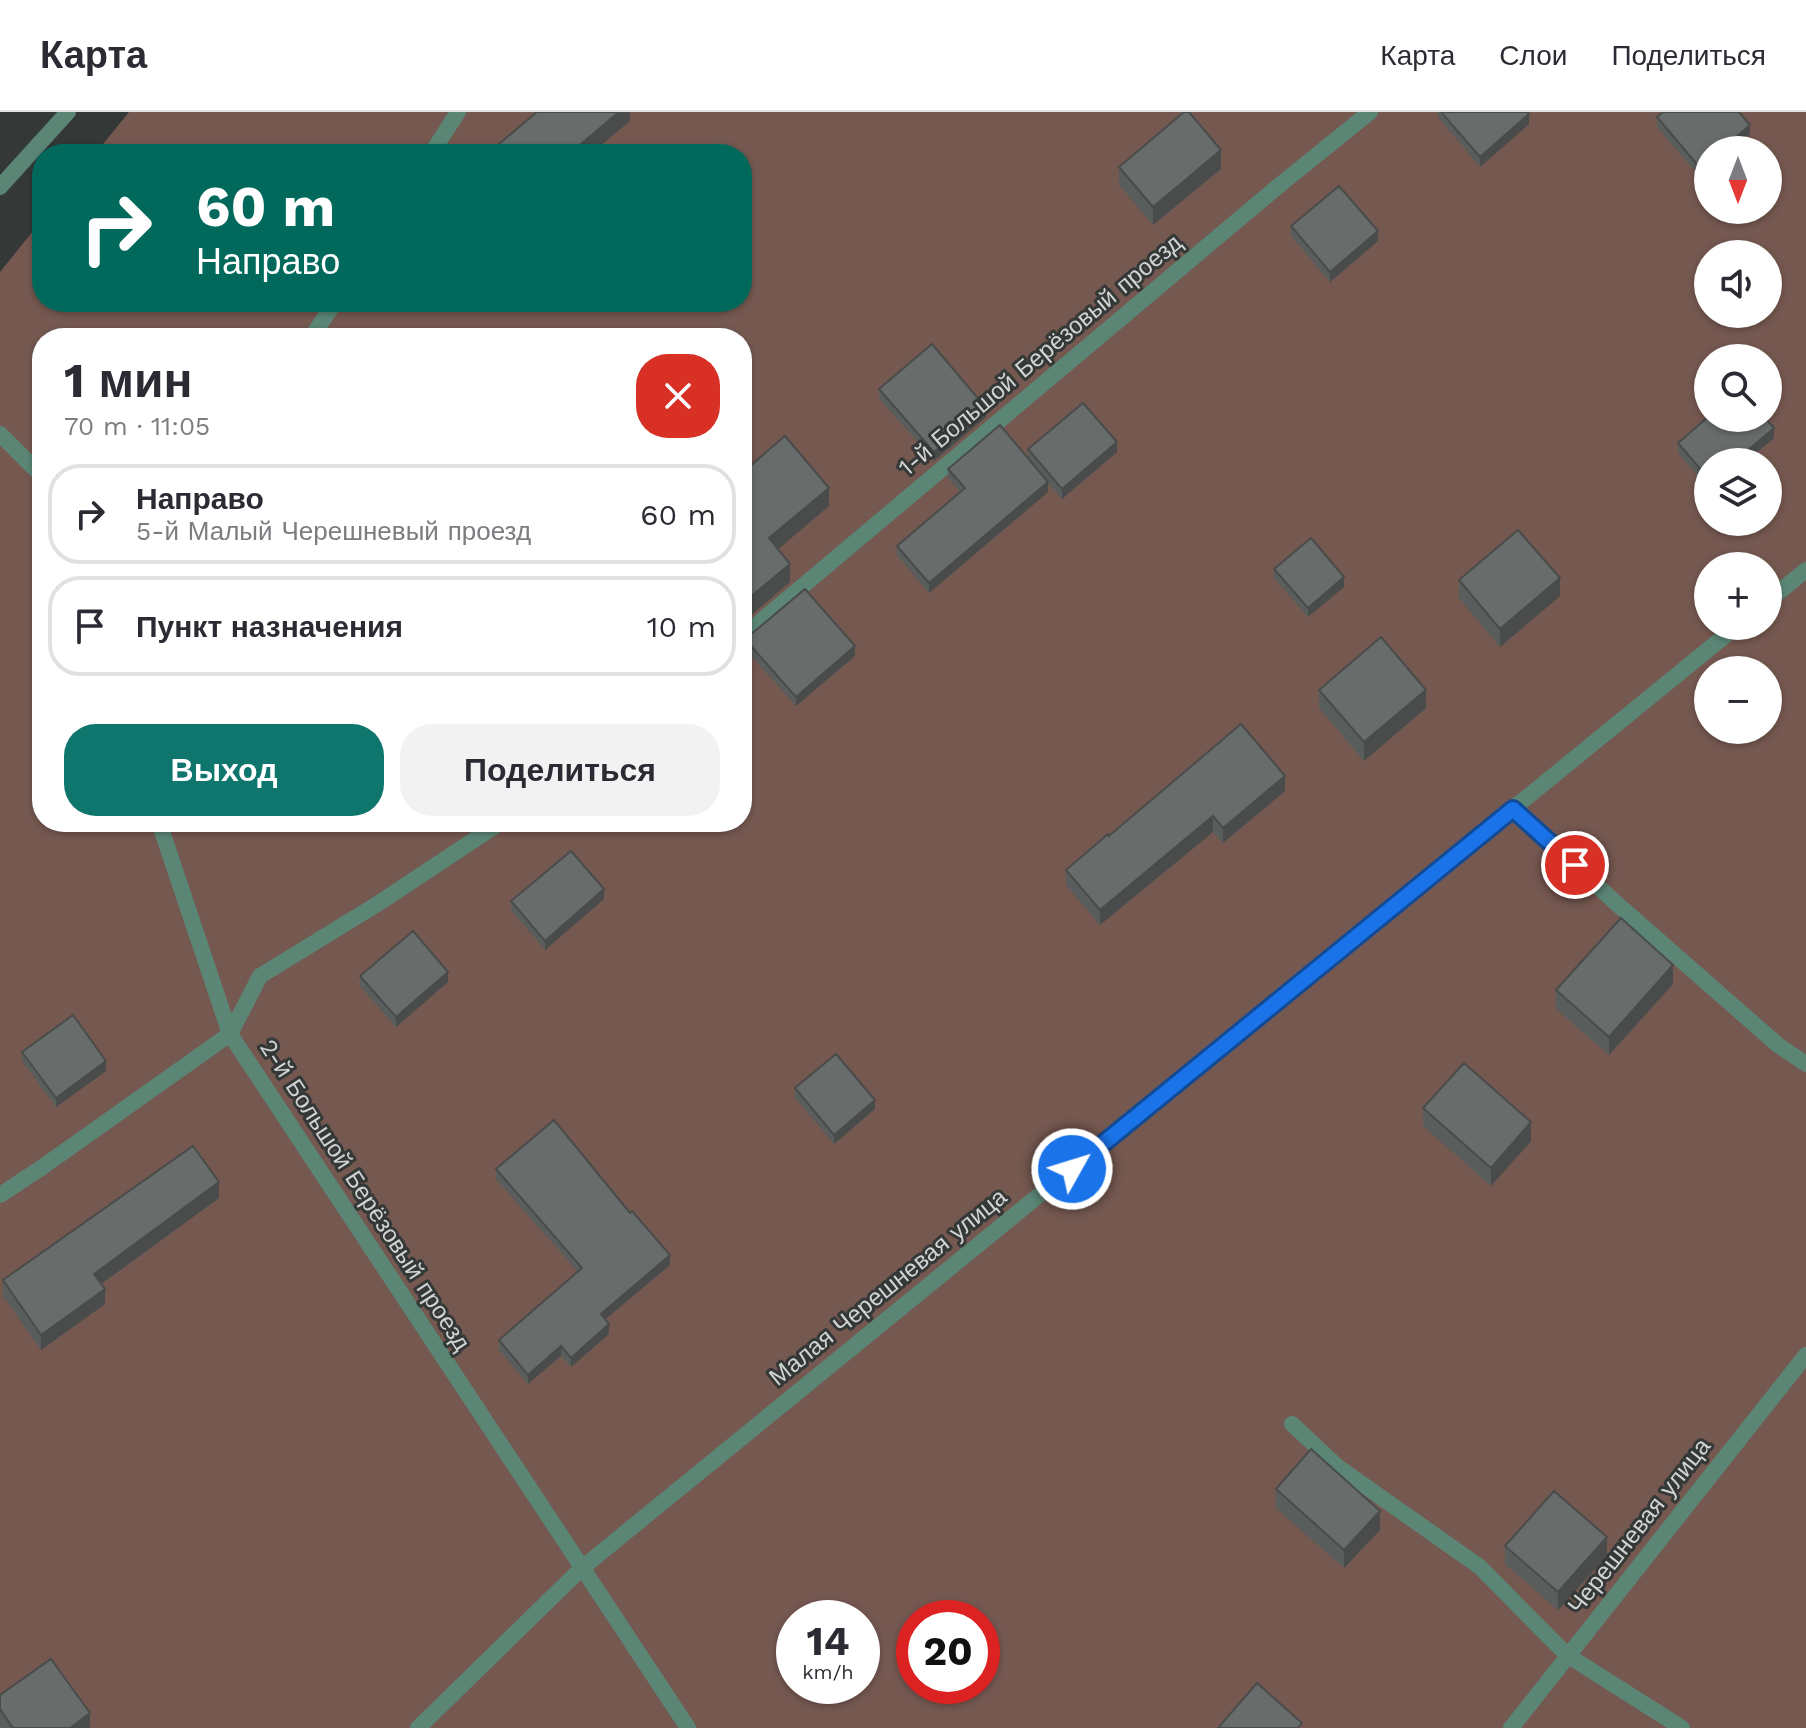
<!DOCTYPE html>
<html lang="ru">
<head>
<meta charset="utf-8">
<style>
	:root { --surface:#fff; --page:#f2f2f3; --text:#2b2b33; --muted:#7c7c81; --line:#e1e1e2; --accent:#0f766e }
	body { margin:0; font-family:"Work Sans",sans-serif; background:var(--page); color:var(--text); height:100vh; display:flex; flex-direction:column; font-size:30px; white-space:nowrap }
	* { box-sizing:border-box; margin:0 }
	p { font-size:26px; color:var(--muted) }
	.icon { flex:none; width:44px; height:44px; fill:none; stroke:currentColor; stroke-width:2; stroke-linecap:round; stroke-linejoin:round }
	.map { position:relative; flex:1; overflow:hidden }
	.details { position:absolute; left:32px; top:216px; width:720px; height:504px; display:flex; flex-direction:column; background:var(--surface); border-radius:32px; box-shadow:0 2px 6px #0004 }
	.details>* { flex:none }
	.guide { position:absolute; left:32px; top:32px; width:720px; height:168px; border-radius:32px; box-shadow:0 2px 6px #0004; background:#00695c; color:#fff; overflow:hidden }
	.needle { width:52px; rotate:180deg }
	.tools { position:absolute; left:1694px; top:24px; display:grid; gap:16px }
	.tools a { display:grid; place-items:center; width:88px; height:88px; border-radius:50%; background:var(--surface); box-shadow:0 2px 6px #0004; font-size:40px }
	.speed { position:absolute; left:776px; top:1488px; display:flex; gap:16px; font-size:40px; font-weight:700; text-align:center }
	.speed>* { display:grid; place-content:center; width:104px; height:104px; border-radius:50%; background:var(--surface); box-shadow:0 2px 6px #0004; line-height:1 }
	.speed small { font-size:20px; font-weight:400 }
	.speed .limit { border:12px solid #d22; background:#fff; color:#111 }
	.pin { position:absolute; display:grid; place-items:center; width:68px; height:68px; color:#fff; margin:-34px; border:4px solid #fff; border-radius:50%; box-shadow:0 2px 8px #0007 }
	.me { position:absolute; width:88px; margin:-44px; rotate:51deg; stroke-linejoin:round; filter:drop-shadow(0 0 6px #0008) }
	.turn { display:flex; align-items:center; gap:28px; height:168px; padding:0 32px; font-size:36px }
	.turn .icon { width:104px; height:104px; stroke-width:2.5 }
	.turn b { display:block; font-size:56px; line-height:68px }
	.round { display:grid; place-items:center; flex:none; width:84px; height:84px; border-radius:32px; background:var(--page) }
	.overview { display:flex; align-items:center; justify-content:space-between; height:136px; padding:0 32px }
	h1 { font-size:48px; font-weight:700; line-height:60px }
	.primary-button { display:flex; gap:16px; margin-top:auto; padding:16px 32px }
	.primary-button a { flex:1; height:92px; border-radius:32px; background:var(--accent); color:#fff; font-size:32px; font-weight:700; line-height:92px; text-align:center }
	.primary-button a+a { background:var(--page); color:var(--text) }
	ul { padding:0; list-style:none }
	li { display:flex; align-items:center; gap:24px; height:100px; margin:0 16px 12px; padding:0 16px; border:4px solid var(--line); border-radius:32px }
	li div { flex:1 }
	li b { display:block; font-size:30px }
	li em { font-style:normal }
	header { display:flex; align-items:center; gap:48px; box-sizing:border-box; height:112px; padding:0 40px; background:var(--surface); border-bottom:2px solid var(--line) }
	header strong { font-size:38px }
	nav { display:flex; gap:44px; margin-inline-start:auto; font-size:28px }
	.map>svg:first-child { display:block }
	.green { fill:#755850; fill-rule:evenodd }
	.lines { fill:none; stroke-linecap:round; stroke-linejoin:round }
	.lane { stroke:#5b8676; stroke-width:16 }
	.wall { fill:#595e5c }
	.shaded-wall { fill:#494c4b }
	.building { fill:#686d6b; stroke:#494c4b; stroke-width:2 }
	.route-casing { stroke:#114b97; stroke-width:20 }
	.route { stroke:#1a73e8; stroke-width:14 }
	.labels { text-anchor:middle; stroke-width:6; stroke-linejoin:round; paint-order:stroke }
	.street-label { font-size:24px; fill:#d1d4d3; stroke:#343837 }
</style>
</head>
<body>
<header>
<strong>Карта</strong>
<nav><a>Карта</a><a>Слои</a><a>Поделиться</a></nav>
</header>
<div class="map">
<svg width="1806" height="1616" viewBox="0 0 1806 1616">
	<rect width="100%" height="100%" fill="#343837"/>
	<path class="green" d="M129,0H1806V1616H0V160L42,108V190H742V42H95ZM1708,38H1768V98H1708ZM1708,142H1768V202H1708ZM42,226H742V710H42ZM1708,246H1768V306H1708ZM1708,350H1768V410H1708ZM1708,454H1768V514H1708ZM1708,558H1768V618H1708ZM794,1506H862V1574H794ZM914,1506H982V1574H914Z"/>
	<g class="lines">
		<path class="lane" d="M431,42L458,0
			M0,75L68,0
			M311,226L335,190
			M0,322L42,364
			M1768,489L1806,458
			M742,525L1276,76L1370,0
			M1513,697L1616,791L1778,933L1806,952
			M159,710L230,922L688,1616
			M0,1083L41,1056L230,922L260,864L379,791L501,710
			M1292,1312L1338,1355L1480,1455L1567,1543L1682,1616
			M418,1616L582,1456L1737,514
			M1511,1616L1806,1243"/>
	</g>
	<path class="wall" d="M1438,0H1527L1529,12L1480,55L1438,5Z
		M1657,5L1750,22L1732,38H1708V59L1700,65L1657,15Z
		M1119,55L1221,57L1153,113L1119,73Z
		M1291,114L1378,129L1330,170L1291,124Z
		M879,277L986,305L934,349L879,286Z
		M1774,326L1745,350H1708V376L1678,341V331Z
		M1028,337L1117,340L1062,387L1048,371V380L929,481L897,443V434L960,380L948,366V357L1028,346Z
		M1274,457L1344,475L1308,505L1274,466Z
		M1459,468L1560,484L1500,535L1459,486Z
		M749,524L855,544L796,594L744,536V526Z
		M1319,578L1426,596L1364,649L1319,596Z
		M1285,679L1223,731L1213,720L1100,813L1066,773V758L1109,724Z
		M686,710H704L694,719Z
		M604,787L545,838L511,798V789Z
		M360,864L448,870L396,915L360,874Z
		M1673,872L1609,943L1556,897V878Z
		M22,940L106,959L56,995L22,949Z
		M795,976L875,997L834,1032L795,986Z
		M1423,996L1531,1029L1491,1074L1423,1014Z
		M496,1057L670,1153L605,1207L609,1222L571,1255L561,1244L528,1272L499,1238V1228L578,1160L496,1067Z
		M219,1086L102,1172L105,1192L41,1238L3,1184V1168Z
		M1276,1377L1380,1418L1344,1456L1276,1396Z
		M1505,1434L1607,1444L1558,1498L1505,1452Z
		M0,1583L90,1616H0Z"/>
	<path class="shaded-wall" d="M619,0H630V9L591,42H569Z
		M1529,2V12L1480,55V45Z
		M1750,13V22L1732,38H1721Z
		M1221,38V57L1153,113V95Z
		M1708,49V59L1700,65V56Z
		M1378,119V129L1330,170V160Z
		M986,296V305L934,349V340Z
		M1774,316V326L1745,350H1734Z
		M1117,330V340L1062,387V377Z
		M1048,370V380L929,481V471Z
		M829,376V394L769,445V426Z
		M790,452V470L742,511V492Z
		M1344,465V475L1308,505V496Z
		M1560,466V484L1500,535V517Z
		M855,534V544L796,594V585Z
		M1426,578V596L1364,649V630Z
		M1285,664V679L1223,731V716Z
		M1213,704V720L1100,813V798Z
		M694,710H704L694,719Z
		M604,777V787L545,838V829Z
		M1673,853V872L1609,943V925Z
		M448,860V870L396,915V905Z
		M106,949V959L56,995V986Z
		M875,988V997L834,1032V1023Z
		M1531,1010V1029L1491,1074V1056Z
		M219,1070V1086L94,1177V1162Z
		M670,1143V1153L601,1211V1202Z
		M105,1177V1192L41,1238V1223Z
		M609,1212V1222L571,1255V1246Z
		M561,1234V1244L528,1272V1263Z
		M1380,1399V1418L1344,1456V1438Z
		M1607,1425V1444L1558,1498V1480Z
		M90,1601V1616H70Z"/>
	<path class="building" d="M537,0H619L569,42H487Z
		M1184,0H1189L1221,38L1153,95L1119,55Z
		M1441,0H1527L1529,2L1480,45Z
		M1663,0H1739L1750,13L1721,38H1708V49L1700,56L1657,5Z
		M1339,74L1378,119L1330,160L1291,114Z
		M932,232L986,296L934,340L879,277Z
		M1083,291L1117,330L1062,377L1028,337Z
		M1708,305L1765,306L1774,316L1734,350H1708V366L1678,331Z
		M1000,313L1048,370L929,471L897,434L965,376L948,357Z
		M785,324L829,376L769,426L790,452L742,492V361Z
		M1518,418L1560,466L1500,517L1459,468Z
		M1311,426L1344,465L1308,496L1274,457Z
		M805,477L855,534L796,585L744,526L749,524Z
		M1381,525L1426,578L1364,630L1319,578Z
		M1241,612L1285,664L1223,716L1213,704L1100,798L1066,758L1108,722L1109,724Z
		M571,739L604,777L545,829L511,789Z
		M1621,806L1673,853L1609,925L1556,878Z
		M413,819L448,860L396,905L360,864Z
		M73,903L106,949L56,986L22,940Z
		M836,942L875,988L834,1023L795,976Z
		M1464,951L1531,1010L1491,1056L1423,996Z
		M554,1008L630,1101L632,1099L670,1143L601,1202L609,1212L571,1246L561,1234L528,1263L499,1228L582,1156L496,1057Z
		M193,1034L219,1070L94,1162L105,1177L41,1223L3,1168Z
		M1311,1337L1380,1399L1344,1438L1276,1377Z
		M1554,1379L1607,1425L1558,1480L1505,1434Z
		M51,1547L90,1601L70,1616H13L0,1597V1583Z
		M1257,1571L1302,1611L1298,1616H1218Z"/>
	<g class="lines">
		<defs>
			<path id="route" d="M1072,1057L1513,697L1575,753"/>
		</defs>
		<use href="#route" class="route-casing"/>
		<use href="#route" class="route"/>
	</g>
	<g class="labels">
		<g class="street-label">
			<text transform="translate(1040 243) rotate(-40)" y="8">1-й Большой Берёзовый проезд</text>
			<text transform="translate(365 1083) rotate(57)" y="8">2-й Большой Берёзовый проезд</text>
			<text transform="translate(888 1175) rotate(-39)" y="8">Малая Черешневая улица</text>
			<text transform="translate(1639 1414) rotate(-52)" y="8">Черешневая улица</text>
		</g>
	</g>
</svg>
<div class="tools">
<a><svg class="needle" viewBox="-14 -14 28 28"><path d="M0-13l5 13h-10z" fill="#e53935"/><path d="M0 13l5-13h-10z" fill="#7c7c81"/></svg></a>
<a><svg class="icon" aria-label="sound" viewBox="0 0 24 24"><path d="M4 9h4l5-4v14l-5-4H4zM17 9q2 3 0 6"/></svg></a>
<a><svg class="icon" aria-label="search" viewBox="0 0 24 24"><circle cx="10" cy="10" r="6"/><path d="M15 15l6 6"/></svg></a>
<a><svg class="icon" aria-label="layers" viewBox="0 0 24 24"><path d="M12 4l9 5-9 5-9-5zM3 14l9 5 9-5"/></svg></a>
<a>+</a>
<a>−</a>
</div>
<div class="speed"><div>14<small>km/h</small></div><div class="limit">20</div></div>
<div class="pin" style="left:1575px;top:753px;background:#d93025"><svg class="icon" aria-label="arrive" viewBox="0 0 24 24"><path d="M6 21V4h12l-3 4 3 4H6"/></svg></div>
<svg class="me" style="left:1072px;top:1057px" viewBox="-20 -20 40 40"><circle r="17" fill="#1a73e8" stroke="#fff" stroke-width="3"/><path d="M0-11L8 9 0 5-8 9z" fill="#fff"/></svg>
<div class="guide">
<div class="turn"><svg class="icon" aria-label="right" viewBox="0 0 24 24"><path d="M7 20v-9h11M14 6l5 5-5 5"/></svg><div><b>60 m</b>Направо</div></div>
</div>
<section class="details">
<div class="overview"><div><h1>1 мин</h1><p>70 m · 11:05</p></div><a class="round" style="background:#d93025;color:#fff"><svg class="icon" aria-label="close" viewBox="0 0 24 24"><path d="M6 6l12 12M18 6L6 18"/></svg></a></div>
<ul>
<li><svg class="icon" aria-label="right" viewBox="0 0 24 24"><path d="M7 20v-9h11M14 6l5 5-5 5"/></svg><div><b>Направо</b><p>5-й Малый Черешневый проезд</p></div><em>60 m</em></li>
<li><svg class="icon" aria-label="arrive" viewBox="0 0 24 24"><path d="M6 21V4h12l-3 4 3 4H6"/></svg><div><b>Пункт назначения</b></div><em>10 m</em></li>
</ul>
<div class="primary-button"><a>Выход</a><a>Поделиться</a></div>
</section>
</div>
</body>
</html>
